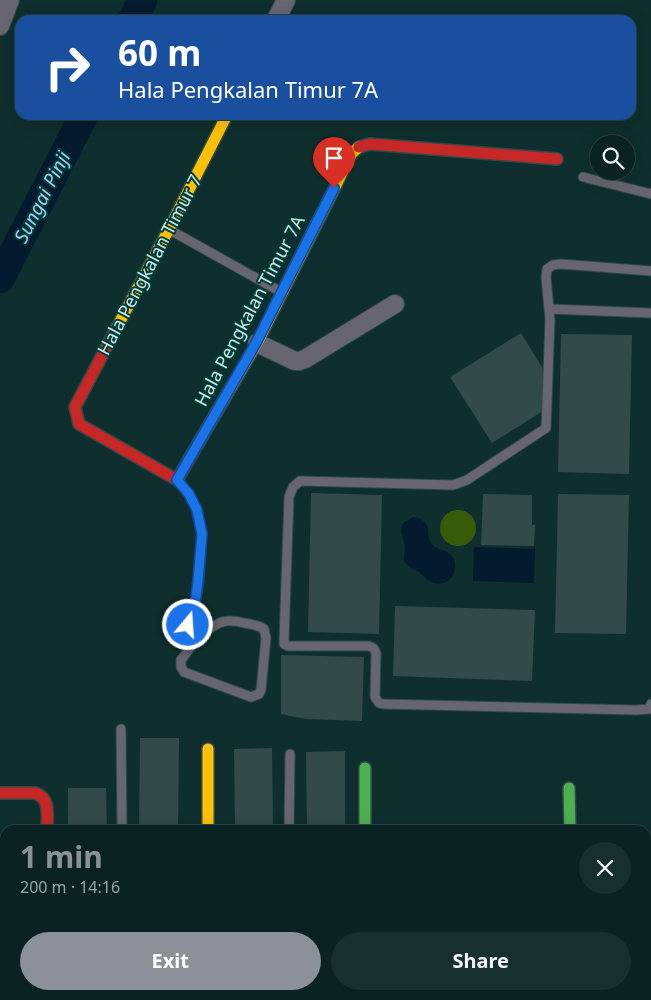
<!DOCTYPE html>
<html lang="en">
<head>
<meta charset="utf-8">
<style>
	:root { --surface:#0a2322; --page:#182f2f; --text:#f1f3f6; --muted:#99a4a5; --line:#2a4040; --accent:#8c9099 }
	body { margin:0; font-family:"Noto Sans",sans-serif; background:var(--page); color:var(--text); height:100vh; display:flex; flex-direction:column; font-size:19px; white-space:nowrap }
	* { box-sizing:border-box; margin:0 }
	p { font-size:16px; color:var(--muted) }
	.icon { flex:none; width:28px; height:28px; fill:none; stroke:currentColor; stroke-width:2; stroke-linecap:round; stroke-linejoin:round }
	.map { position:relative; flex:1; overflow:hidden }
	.details { position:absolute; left:0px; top:825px; width:651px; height:175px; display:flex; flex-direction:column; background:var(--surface); border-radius:15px 15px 0 0; box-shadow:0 5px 20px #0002,0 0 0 1px var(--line) }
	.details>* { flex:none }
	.top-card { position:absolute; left:15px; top:15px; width:621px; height:105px; border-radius:15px; box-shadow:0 5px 20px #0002,0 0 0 1px var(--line); background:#1a4fa0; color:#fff; overflow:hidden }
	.buttons { position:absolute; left:590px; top:135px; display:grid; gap:10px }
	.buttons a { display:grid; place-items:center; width:45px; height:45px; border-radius:50%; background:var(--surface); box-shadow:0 5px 20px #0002,0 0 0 1px var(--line); font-size:25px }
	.pin { position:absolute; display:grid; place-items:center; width:42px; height:42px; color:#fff; margin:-51px -21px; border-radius:50% 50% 50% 0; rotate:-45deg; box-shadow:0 0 5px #0007 }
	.pin .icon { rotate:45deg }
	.me { position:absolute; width:55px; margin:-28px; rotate:18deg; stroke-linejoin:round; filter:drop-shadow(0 0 4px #0008) }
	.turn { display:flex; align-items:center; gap:18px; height:105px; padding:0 20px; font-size:22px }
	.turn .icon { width:65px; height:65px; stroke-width:2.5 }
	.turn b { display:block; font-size:35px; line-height:42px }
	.round { display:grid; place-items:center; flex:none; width:52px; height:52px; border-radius:26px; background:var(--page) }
	.summary { display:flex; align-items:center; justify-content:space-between; height:85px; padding:0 20px }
	h1 { font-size:30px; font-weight:700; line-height:38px; color:var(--accent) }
	.button { display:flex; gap:10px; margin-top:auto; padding:10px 20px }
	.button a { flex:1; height:58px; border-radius:30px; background:var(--accent); color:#fff; font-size:20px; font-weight:700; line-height:58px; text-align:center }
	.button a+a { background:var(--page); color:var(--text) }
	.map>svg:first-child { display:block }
	.green { fill:#385b0a }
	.water { fill:#041b2f }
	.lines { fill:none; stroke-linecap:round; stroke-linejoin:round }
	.river { stroke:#041b2f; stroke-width:29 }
	.building { fill:#324a4a }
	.lane-casing { stroke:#2f4a48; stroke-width:11 }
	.street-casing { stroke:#2f4a48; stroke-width:20 }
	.fast-casing { stroke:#2f4a48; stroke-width:14 }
	.slow-casing { stroke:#2f4a48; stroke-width:14 }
	.jam-casing { stroke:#2f4a48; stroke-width:14 }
	.lane { stroke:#676670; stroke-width:9 }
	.street { stroke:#676670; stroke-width:18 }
	.fast { stroke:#4caf50; stroke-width:11 }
	.slow { stroke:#ffc107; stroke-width:11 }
	.jam { stroke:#c62828; stroke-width:11 }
	.route-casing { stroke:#114b97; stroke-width:12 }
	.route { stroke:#1a73e8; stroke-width:9 }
	.labels { text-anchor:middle; stroke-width:4; stroke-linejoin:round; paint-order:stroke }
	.street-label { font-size:18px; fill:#cde7e5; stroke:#013c39 }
	.water-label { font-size:19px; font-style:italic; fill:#a8cbf1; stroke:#013c39 }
</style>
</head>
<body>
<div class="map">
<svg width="651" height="1000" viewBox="0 0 651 1000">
	<rect width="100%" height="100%" fill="#0e2f2d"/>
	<path class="green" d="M440 528a18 18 0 1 1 36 0a18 18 0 1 1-36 0Z"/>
	<path class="water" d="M413,517C437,521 422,535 433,545C438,551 447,549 452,556C461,569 449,588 434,583C427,581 424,576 419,572C414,569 406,567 404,560C404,556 405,550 405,545C403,536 399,532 403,523Z
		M474,547L535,549L534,583L473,581Z"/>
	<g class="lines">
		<path class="river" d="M132,20L143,0
			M0,279L84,115"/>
	</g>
	<path class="building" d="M521,333L545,372L543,411L492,443L450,377Z
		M561,334L632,335L629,474L558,472Z
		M311,493L382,495L379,634L308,632Z
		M483,494L532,495V525H535L534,546L481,545Z
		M558,494L629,495L626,634L555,633Z
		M395,606L535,610L532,681L393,676Z
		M281,655L364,657L362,721L306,719L281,714Z
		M140,738H179L178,830H139Z
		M272,748L273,830H235L234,749Z
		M345,751V830H307L306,752Z
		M68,788H106L107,830H68Z
		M0,984H5V995H9V1000H0Z
		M77,995H112V1000H77Z
		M143,995H179L178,1000H143Z
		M273,995H503V1000H273Z"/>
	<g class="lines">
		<defs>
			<path id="lane" d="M583,177L651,194
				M170,230L281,292
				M651,271L561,264L553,265L547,269L546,277L550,320L546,428L467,480L453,485L300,481L293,487L289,497L284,640V644L288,646H369C373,647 375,649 376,653L375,697L379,703L383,704L636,710L649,709L651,704
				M550,309L651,313
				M178,482L189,494L197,510L202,534L199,581L195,604L187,619L188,625L199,636C217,624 222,617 244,623C251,624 258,625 264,629L266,638L261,690L259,694L251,697L184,672L181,667V660L199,636
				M121,729L122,830
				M289,830L290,754
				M124,995V1000"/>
			<path id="street" d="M276,20L286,0
				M0,26L10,0
				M257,343L295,361H299L305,359L395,304
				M0,953H5
				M49,995V1000
				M572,995V1000
				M207,1000V995"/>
			<path id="fast" d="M365,768V830
				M569,788L570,830"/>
			<path id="slow" d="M116,329L169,229L227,115
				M199,442L257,343L352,153L359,147
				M208,749V830"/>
			<path id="jam" d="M359,147L370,144L557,159
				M116,329L75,407L79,424L177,480L199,442
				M0,793H35C51,798 47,816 47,830"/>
		</defs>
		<use href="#lane" class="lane-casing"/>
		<use href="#street" class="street-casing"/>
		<use href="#fast" class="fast-casing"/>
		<use href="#slow" class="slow-casing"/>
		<use href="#jam" class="jam-casing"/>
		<use href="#lane" class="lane"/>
		<use href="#street" class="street"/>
		<use href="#fast" class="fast"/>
		<use href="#slow" class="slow"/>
		<use href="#jam" class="jam"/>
	</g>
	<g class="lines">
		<defs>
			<path id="route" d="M188,625V619L195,604L198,581L202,534L197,510L189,494L177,480L256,343L334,188"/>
		</defs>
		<use href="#route" class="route-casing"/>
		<use href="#route" class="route"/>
	</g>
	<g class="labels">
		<g class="street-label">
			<text transform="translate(150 265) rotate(-62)" y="6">Hala Pengkalan Timur 7</text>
			<text transform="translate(250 311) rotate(-62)" y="6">Hala Pengkalan Timur 7A</text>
		</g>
		<g class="water-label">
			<text transform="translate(42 197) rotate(-63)" y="7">Sungai Pinji</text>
		</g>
	</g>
</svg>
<div class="buttons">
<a><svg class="icon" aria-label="search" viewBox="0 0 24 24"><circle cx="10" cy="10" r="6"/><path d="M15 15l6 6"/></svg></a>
</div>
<div class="pin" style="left:334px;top:188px;background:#d93025"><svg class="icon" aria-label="arrive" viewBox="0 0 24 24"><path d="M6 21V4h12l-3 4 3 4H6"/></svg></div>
<svg class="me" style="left:188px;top:625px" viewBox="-20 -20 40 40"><circle r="17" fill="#1a73e8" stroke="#fff" stroke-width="3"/><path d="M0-11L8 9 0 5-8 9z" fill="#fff"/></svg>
<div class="top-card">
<div class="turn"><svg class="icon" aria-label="right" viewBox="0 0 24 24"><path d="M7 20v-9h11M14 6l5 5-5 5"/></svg><div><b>60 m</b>Hala Pengkalan Timur 7A</div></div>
</div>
<section class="details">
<div class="summary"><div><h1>1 min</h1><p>200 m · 14:16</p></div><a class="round"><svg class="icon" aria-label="close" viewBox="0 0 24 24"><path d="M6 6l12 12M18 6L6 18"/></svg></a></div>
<div class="button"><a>Exit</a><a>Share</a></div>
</section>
</div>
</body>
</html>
